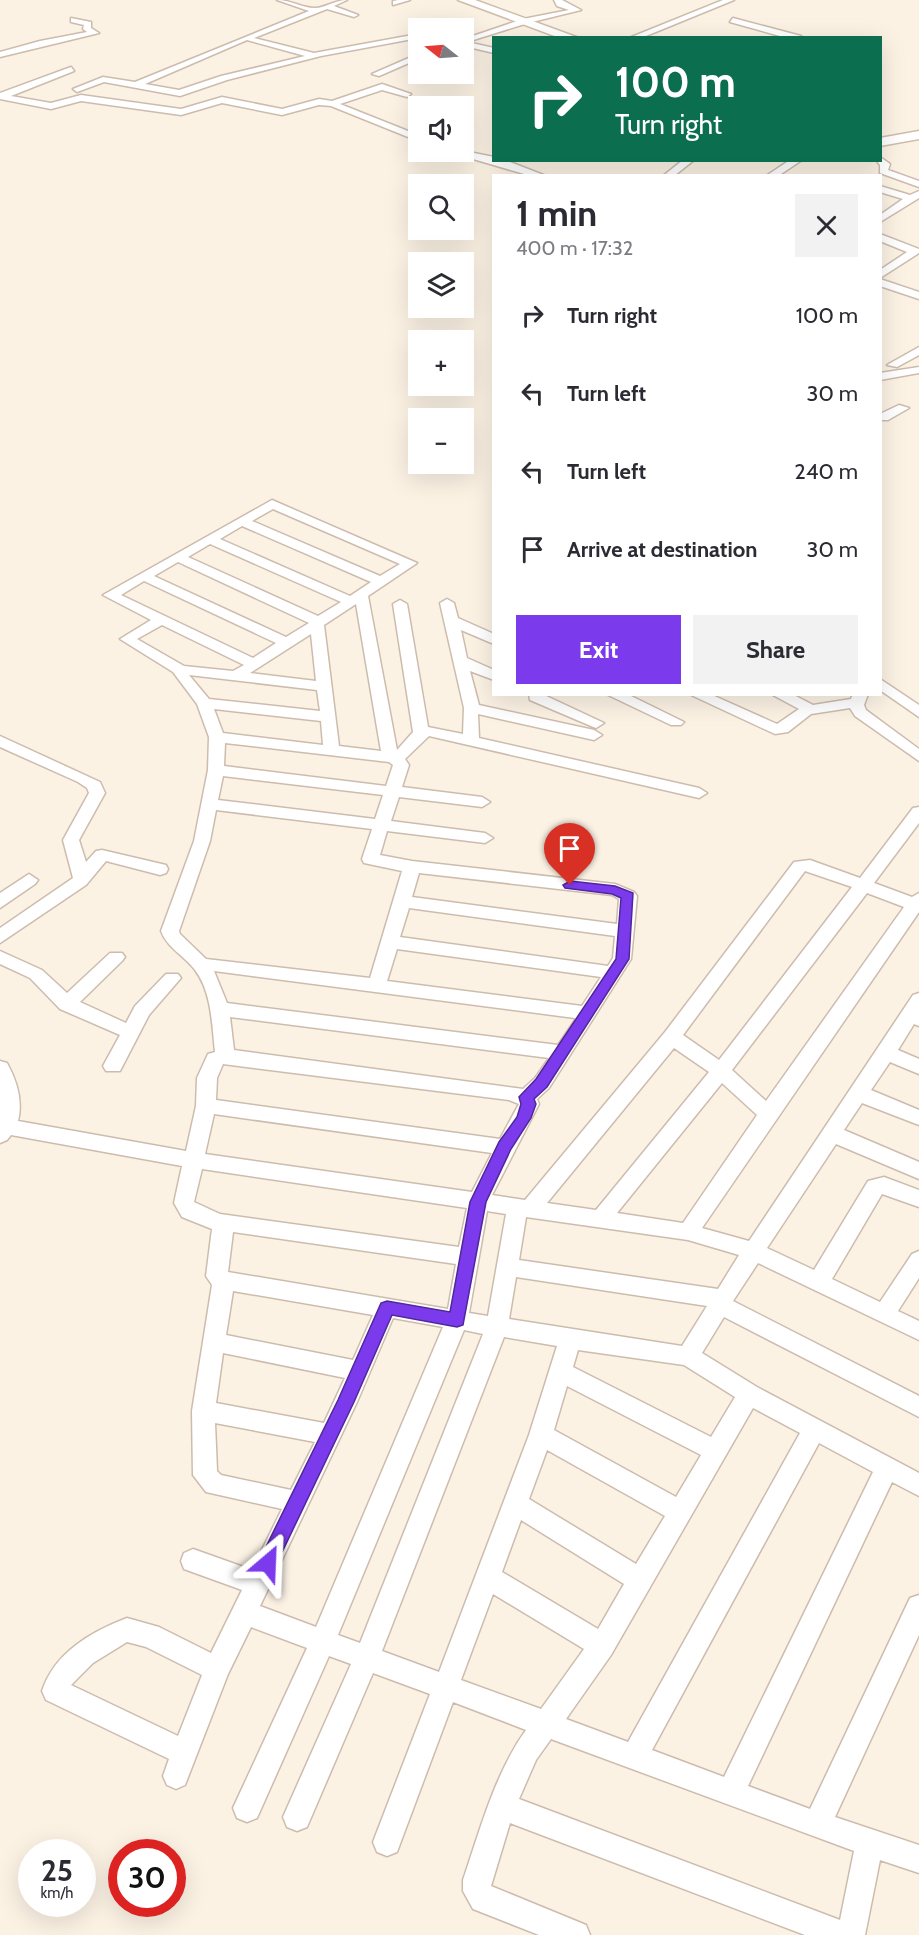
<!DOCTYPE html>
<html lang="en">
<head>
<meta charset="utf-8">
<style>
	:root { --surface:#fff; --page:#f2f2f3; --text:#2b2b33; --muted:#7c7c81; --accent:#7c3aed }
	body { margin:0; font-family:Cabin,sans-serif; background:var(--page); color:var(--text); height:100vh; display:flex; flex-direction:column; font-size:22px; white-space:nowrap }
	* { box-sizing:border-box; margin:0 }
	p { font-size:20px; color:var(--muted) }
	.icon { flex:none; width:33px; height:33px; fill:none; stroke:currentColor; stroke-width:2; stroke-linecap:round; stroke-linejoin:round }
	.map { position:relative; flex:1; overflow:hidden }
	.sheet { position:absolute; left:492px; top:174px; width:390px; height:522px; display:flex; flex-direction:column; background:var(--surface); border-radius:0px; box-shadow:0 6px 24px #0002 }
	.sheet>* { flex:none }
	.hud { position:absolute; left:492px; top:36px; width:390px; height:126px; border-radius:0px; box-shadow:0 6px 24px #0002; background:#0b6e4f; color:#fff; overflow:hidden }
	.needle { width:39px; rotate:287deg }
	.tools { position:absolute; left:408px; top:18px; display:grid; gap:12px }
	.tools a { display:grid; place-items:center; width:66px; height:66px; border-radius:0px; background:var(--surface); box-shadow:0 6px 24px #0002; font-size:30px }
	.speed { position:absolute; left:18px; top:1839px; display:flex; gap:12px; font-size:30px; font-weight:700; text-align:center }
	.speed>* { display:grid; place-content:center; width:78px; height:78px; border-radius:50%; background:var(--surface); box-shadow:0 6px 24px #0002; line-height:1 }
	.speed small { font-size:15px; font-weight:400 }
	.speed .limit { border:9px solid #d22; background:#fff; color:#111 }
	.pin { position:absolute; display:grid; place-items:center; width:51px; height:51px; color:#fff; margin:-62px -26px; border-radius:50% 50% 50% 0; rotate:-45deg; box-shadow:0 0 6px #0007 }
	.pin .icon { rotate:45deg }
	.me { position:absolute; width:66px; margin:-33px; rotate:26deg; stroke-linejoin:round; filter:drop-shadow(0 0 4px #0008) }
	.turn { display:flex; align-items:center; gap:21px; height:126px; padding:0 24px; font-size:27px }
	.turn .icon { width:78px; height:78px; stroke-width:2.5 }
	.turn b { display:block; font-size:42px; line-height:51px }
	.round { display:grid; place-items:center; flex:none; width:63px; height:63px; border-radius:0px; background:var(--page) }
	.head { display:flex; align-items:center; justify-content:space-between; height:102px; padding:0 24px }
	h1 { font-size:36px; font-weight:700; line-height:45px }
	.primary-button { display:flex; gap:12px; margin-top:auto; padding:12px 24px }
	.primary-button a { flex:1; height:69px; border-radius:0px; background:var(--accent); color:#fff; font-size:24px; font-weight:700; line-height:69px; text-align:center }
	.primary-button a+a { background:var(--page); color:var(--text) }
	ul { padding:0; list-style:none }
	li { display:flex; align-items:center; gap:18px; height:78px; padding:0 24px }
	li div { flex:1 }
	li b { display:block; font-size:22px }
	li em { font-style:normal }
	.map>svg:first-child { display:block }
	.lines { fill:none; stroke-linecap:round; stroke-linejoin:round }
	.street-casing { stroke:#cdbcae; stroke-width:3 }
	.secondary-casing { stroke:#d0bcab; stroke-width:3 }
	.street { fill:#fff; fill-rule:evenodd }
	.secondary { fill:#fff; fill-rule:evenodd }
	.route { fill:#7c3aed; stroke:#51269a; stroke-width:1.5 }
</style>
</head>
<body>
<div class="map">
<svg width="919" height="1935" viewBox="0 0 919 1935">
	<rect width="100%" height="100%" fill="#fbf2e4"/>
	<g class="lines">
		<defs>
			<path id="street" d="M277,0C291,0 302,8 315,8C325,8 335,0 347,0L334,6L358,15L354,17L327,9L254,38L314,53L418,34V38L321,56L227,80L180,96L104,82L77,92L73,89L103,77L135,82L309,11ZM247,40L305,56L221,76L179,90L145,84Z
				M398,0H410L393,5V1Z
				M554,0H562L581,10L528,23L467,42L494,48V53L464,46V39L523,19L569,10L557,6Z
				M723,0H734L641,38H629Z
				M71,18L91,22V28L99,33L0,57V52L40,41L87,32L83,29L84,25L71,22Z
				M733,18L801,36L802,38H787L730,22Z
				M418,54V59L379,76L372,74Z
				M71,67L74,71L11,96L51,103L81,95L181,109L222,97L282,109L319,99L332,101L382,84L411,94L407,97L382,90L340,104L418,135V141L331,106L319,105L282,115L222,103L181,115L81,101L51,109L0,99V93Z
				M464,151L494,157V160H505L546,176H531L449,152Z
				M880,157L890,164L888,170L919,181V187L880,173V165L876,160H880Z
				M683,160H694L674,176H663Z
				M790,160H802L778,176H766Z
				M880,186L910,195L919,191V198L880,222V215L903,199L880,192Z
				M880,234L919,249V253L880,278V270L907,252L880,241Z
				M880,279L919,292V299L880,286Z
				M919,347V355L897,367L887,365Z
				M919,367V373L880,380V373Z
				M899,405L909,408L888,420H880V414Z
				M272,500L417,563L368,596L397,750L413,732L393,604L400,600L407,604L428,727L463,734L464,708L440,603L447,599L454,603L458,618L494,634V644L461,630L467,658L494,670V680L470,671L479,705L594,730L602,735L594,740L478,714L479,738L699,788L707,793L699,798L429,736L405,759L409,765L402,787L482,797L490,802L482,807L399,797L391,821L485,833L493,838L485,843L387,831L380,855L412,861L615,884L634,892L637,896L631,959L549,1088L537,1099L539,1104L492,1195L525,1200L665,1032L794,862L810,860L860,878L913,808L919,807V823L874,883L912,897L919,893V912L702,1228L749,1241L913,995L919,993V1026L914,1024L898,1050L919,1059V1074L890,1062L871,1090L919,1110V1125L862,1103L844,1130L919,1162V1179L836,1144L767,1248L814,1270L868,1181L884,1177L919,1190V1207L882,1194L832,1279L880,1302L912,1254L919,1251V1278L898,1311L919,1321V1340L758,1263L733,1301L919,1396V1417L724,1317L702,1353L757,1387L919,1473V1496L892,1482L748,1786L810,1809L910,1598L919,1595V1635L835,1817L919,1845V1873L880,1860L865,1935H805L510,1823L491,1886L586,1925L590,1935H539L473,1909L463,1891V1880C480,1830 495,1773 526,1730L453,1702L397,1852L387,1856L377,1852L373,1842L430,1694L373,1673L307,1827L297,1831L287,1827L283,1817L351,1664L329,1656L257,1818L247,1822L237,1818L233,1808L307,1648L251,1627L228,1674L185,1785L176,1789L167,1785L163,1776L169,1759L46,1700L42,1691C55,1652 91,1632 127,1618L159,1627L211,1653L242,1590L184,1569L181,1561L184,1553L193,1549L252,1570L282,1509L206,1492L193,1475L192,1411L212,1285L206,1276L212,1229L182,1217L174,1203L182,1166L11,1135L7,1140L0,1143V1061L7,1063C17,1081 23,1101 18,1121L186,1151L196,1106L197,1078L208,1054L215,1052C212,1026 212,992 195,970C185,956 167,948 161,931L194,841L208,770L209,737L197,704L173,672L120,639L151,620L103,595ZM273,509L400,564L380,576L252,521ZM242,526L371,582L350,596L220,539ZM210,544L341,602L318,616L188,557ZM178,562L309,623L286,637L154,576ZM144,581L276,643L253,658L121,595ZM356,604L381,751L339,746L324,625ZM162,625L244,665L233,671L184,666L137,639ZM311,634L316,681L250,673ZM189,675L317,690L320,711L209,699ZM214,709L321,721L323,745L223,733ZM225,743L389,762L393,765L386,786L224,766ZM223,776L383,795L375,819L218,800ZM216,810L372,829L362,859L364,863L402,871L370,978L206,959L180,934L179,931L210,841ZM805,871L852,887L719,1060L683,1035ZM419,873L612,895L619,899L617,924L412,897ZM867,893L904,907L766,1101L732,1070ZM409,908L615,936L613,958L608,966L400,937ZM397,949L601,977L582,1006L387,981ZM214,971L575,1018V1020L558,1045L227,1003ZM230,1017L549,1058L535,1078L523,1089L234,1050ZM674,1048L709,1072L596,1210L547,1203ZM223,1064L509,1100L519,1104L500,1139L216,1100L217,1078ZM722,1083L757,1115L683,1223L617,1213ZM214,1114L492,1153L472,1192L205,1154ZM202,1169L467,1208L459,1247L220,1214L194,1202ZM487,1211L506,1214L488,1316L469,1313ZM526,1217L688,1240L739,1255L718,1289L519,1260ZM233,1232L456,1264L448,1309L228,1272ZM516,1277L707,1306L682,1346L509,1319ZM233,1291L373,1315L353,1360L226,1335ZM393,1318L443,1327L316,1627L260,1606L357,1402ZM464,1330L483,1334L360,1643L338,1635ZM504,1337L557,1346L529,1435L439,1672L382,1651ZM578,1350L684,1365L735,1397L711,1437L573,1367ZM223,1353L345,1378L324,1423L216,1403ZM567,1386L701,1455L676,1497L554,1430ZM753,1408L800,1433L628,1742L566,1719L611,1655ZM215,1423L315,1442L291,1490L221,1475L217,1471ZM819,1443L873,1472L724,1777L652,1750ZM547,1450L665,1516L636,1564L529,1499ZM521,1520L624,1584L598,1629L502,1572ZM493,1594L584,1649L541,1709L461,1680ZM127,1642L146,1647L202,1675L178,1736L71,1685L93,1663ZM551,1739L854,1851L840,1920L519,1799L536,1760Z
				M880,679L919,705V717L880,690Z
				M529,694H542L604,723L596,728L591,726L530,700Z
				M606,694H627L684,722L681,725H671Z
				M689,694H710L777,724L799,709L771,694H792L813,705L851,699L853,694H868L864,705L866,710L919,749V761L855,716L850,708L811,714L788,732L775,734Z
				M0,736L100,782L105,793L79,840L86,862L96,851L102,850L166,865L168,869L166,873L160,875L106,861L86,885L0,943V928L73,878L63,840L89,793L87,788L78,782L0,747Z
				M29,874L38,880L35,884L0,908V893Z
				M0,951L42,970L67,993L110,953H122L125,957L122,961L80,1002L126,1023L135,1006L166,974H178L181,978L149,1015L120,1071H106L103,1066L120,1035L60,1009L30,978L0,964Z"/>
			<path id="secondary" d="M458,0H475L579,38H560Z
				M919,131V139L880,146V138Z"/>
		</defs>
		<use href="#street" class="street-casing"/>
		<use href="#secondary" class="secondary-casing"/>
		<use href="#street" class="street"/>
		<use href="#secondary" class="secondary"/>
	</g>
	<path class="route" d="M570,881L615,886L633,893L629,959L547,1087L534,1099L536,1104L531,1118L511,1149L486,1202L463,1325L457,1327L392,1315L354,1402L274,1569L268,1572L261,1569L258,1563L261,1557L338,1400L381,1303L387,1301L450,1312L470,1202L499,1142L517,1117L521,1104L519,1097L536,1079L616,959L621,898L612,894L565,888L563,885Z"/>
</svg>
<div class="tools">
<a><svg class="needle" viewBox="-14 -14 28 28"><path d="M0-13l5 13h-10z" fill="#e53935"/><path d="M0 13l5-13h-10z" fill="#7c7c81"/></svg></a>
<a><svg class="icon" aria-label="sound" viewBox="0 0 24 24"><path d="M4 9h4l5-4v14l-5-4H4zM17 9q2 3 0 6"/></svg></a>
<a><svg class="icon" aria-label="search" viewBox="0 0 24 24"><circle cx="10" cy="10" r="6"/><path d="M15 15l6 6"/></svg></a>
<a><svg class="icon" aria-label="layers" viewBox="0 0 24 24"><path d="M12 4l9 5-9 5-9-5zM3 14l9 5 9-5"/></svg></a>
<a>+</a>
<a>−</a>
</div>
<div class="speed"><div>25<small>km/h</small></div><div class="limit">30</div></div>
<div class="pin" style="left:570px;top:885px;background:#d93025"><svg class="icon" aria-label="arrive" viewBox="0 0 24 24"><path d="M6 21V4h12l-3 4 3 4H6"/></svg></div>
<svg class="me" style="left:268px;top:1563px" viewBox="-20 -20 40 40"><path d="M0-17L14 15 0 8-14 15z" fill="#7c3aed" stroke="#fff" stroke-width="4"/></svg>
<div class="hud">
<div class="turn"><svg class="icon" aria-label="right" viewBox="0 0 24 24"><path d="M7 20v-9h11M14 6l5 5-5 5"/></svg><div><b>100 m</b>Turn right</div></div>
</div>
<section class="sheet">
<div class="head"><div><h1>1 min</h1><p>400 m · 17:32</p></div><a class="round"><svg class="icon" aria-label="close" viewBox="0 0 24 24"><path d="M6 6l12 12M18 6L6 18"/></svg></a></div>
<ul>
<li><svg class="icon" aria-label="right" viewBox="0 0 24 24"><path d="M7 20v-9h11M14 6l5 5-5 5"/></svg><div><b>Turn right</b></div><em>100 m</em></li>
<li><svg class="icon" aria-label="left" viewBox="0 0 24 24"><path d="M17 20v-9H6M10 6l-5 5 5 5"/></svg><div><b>Turn left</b></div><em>30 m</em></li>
<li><svg class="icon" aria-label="left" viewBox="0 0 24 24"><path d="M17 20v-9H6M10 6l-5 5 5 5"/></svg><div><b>Turn left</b></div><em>240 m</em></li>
<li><svg class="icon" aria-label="arrive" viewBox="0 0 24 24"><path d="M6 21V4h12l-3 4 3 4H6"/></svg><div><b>Arrive at destination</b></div><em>30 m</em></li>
</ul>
<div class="primary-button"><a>Exit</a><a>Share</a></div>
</section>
</div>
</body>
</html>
